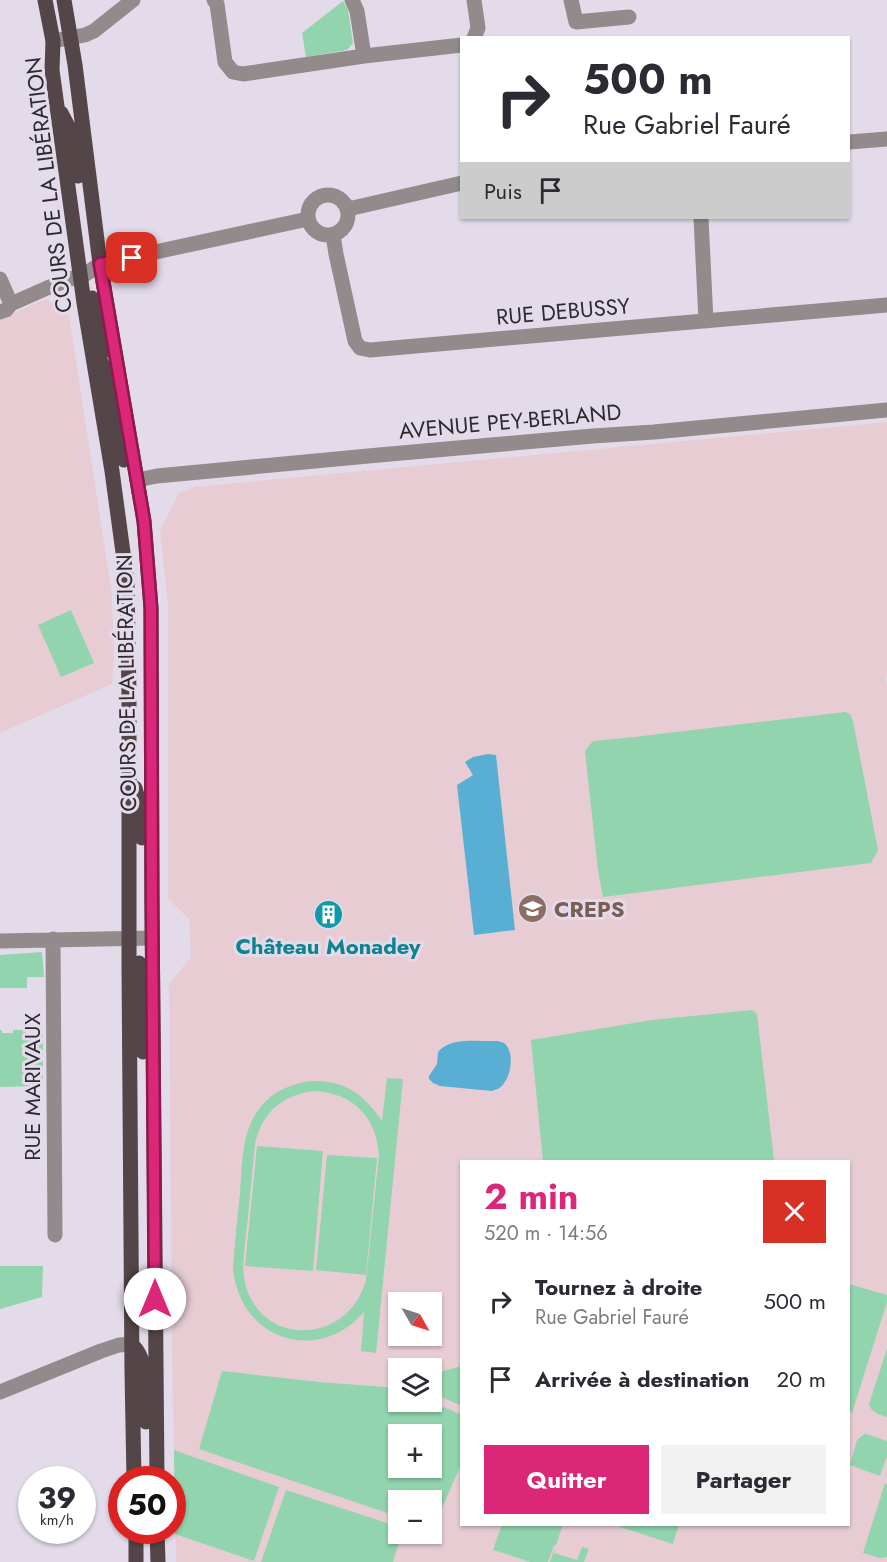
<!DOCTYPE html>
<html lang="fr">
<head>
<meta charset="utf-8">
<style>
	:root { --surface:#fff; --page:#f2f2f3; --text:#2b2b33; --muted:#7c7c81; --accent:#db2777 }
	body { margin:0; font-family:Jost,sans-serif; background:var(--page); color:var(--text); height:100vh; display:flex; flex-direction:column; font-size:22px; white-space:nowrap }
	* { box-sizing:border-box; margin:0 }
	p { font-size:20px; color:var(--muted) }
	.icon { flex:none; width:33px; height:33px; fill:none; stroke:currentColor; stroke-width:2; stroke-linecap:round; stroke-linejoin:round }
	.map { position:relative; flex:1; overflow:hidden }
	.panel { position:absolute; left:460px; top:1160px; width:390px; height:366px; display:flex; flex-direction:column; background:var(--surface); border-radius:0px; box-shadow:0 2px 4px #0004 }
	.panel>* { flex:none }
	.hud { position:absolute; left:460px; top:36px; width:390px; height:183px; border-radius:0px; box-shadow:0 2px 4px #0004; background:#fff; color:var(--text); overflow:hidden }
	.needle { width:39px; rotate:129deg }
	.fabs { position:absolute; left:388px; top:1292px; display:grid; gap:12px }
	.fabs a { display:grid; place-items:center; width:54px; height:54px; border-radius:0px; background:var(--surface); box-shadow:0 2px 4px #0004; font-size:30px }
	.speed { position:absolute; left:18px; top:1466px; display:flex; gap:12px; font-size:30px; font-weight:700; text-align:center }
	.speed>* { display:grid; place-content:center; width:78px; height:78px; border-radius:50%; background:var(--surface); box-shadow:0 2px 4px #0004; line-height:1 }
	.speed small { font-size:15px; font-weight:400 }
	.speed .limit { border:9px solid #d22; background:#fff; color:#111 }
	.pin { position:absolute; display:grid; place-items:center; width:51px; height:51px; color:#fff; margin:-26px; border-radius:12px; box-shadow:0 3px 9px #0006 }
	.me { position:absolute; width:66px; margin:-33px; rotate:0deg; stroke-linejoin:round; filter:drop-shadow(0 0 4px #0008) }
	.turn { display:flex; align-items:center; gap:21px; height:126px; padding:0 24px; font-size:27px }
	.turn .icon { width:78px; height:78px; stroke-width:2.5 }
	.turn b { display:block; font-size:42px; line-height:51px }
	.then { display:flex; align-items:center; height:57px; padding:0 24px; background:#0003; gap:12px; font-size:22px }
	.round { display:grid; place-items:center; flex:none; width:63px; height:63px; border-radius:0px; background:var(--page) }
	.headline { display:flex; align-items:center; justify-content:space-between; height:102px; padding:0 24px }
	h1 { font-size:36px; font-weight:700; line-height:45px; color:var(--accent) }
	.button { display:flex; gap:12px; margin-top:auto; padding:12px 24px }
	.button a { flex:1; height:69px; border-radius:0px; background:var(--accent); color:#fff; font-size:24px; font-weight:700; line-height:69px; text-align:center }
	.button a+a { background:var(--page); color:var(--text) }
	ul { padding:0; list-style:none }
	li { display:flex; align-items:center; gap:18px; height:78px; padding:0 24px }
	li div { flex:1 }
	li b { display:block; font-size:22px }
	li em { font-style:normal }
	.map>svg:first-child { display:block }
	.education { fill:#e7cdd3; fill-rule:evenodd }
	.green { fill:#91d4ae; fill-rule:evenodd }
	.water { fill:#59afd3 }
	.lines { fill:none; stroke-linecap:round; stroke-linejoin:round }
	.minor { stroke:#928a8b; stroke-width:15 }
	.major { stroke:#534548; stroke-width:15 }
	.route-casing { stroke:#8e194d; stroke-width:15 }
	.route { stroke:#db2777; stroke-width:10 }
	.labels { text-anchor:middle; stroke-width:6; stroke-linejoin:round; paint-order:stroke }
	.street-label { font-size:22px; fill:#2d2a30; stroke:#e3dbea }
	.education-label { font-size:22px; font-weight:bold; fill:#785e54; stroke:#e3dbea; text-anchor:start }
	.culture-label { font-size:22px; font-weight:bold; fill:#0d838f; stroke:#e3dbea }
</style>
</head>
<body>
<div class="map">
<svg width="887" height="1562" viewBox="0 0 887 1562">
	<rect width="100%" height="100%" fill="#e3dbea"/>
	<path class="education" d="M46,299L69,315L112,595L114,657L112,684L0,733V319Z
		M887,422V672L886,677L887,686V1562H176L172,1353L169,984L191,957L189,919L168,899V606L160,530L179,493L194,487ZM462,1161H849V1524H462ZM399,1302H432V1335H399ZM399,1368H432V1401H399ZM399,1434H432V1467H399ZM399,1500H432V1533H399Z"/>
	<path class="green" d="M343,1L348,10L353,43L347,50L306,57L302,33Z
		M71,610L94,663L61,677L38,625Z
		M845,712L850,714L853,721L878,850L871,863L603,897L598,871L585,751L593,741L634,737Z
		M42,952L44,977H27V988H0V955Z
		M752,1010L757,1014L774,1160L543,1161L531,1040L652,1020Z
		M0,1030H2V1033H13V1030H26V1034H43V1086L0,1087Z
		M387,1078L403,1079L376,1353L361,1351L364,1312C317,1366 239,1339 233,1268C235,1243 237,1219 240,1194C243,1153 241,1111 283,1089C293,1085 304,1081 314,1081C346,1080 366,1097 382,1121ZM313,1091C353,1093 376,1116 379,1155L366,1280C350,1341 269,1349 247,1290C240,1270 245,1247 247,1226C250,1199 252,1172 255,1144C262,1113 281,1096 313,1091Z
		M257,1146L323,1151L313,1271L245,1266Z
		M327,1155L377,1158L366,1275L316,1270Z
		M0,1266H43L42,1297L0,1309Z
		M849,1284L887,1295V1302L852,1413L849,1412Z
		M887,1349V1417C879,1415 871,1412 869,1404Z
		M462,1366V1406L432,1393V1374Z
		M222,1371L319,1382L399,1388V1401H429L462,1415V1462L433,1529L432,1500H399V1517L199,1449ZM399,1434H432V1467H399Z
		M864,1434H867L887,1441V1456L880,1476L850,1465L857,1440Z
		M174,1450L279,1487L254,1561L175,1534Z
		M885,1483L887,1484V1557L881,1558L863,1553Z
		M286,1490L399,1527V1533H402L393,1562H261Z
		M502,1524H563L556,1545H554L548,1562H531L493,1550Z
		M611,1524H679L673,1544Z
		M555,1547L554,1553L577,1560L582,1547L589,1549L584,1562H550Z"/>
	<path class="water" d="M488,754L496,755L515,930L474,935L457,785L473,775L465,762L473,757Z
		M497,1041C501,1042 504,1042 506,1045C514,1054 511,1075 504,1083C501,1088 497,1089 492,1091L440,1086L433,1083L429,1079V1076L437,1064L438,1052C451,1036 479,1042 497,1041Z"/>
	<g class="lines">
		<path class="minor" d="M214,0L217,4L225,62L233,72L243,74L364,56L462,45
			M352,0L357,11L364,56
			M474,0L478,28L474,38
			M571,0L576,22L629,17
			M53,41L85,35L94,31L133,0
			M849,142L887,139
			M308 215a20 20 0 1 1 40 0a20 20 0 1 1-40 0Z
			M348,209L462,183
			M701,218L706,321
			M333,235L336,254L355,341L360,348L370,350L887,305
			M0,279L11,304
			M0,312L6,310L11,304L47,288L73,278H80L100,264L308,219
			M137,480L157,476L379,455L593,436L654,432L887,410
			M53,939L55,1235
			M0,941L152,938
			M0,1392L101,1351L119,1345L132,1344"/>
		<path class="major" d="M45,0L53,41L52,70L84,303L112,471L127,582L129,694V966L132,1372L134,1479
			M64,0L75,65L100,264L144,521L151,608L152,904L157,1479
			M61,113L72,134L78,176
			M92,298L98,324L108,350
			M98,356L109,378L124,460
			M135,788L141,810L142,838
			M139,963L143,1052
			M134,1347C149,1362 146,1402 146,1422
			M136,1530V1562
			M157,1530L158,1562"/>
	</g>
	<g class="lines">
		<defs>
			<path id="route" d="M132,258L100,264L144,521L151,608L152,904L155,1299"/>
		</defs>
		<use href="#route" class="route-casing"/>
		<use href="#route" class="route"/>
	</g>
	<defs>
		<symbol id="university-disc" viewBox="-11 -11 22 22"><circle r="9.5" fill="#8d6e63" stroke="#e3dbea"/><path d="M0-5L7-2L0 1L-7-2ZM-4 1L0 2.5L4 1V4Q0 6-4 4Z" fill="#fff"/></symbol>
		<symbol id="building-disc" viewBox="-11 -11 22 22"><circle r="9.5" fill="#0f9aa8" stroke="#e3dbea"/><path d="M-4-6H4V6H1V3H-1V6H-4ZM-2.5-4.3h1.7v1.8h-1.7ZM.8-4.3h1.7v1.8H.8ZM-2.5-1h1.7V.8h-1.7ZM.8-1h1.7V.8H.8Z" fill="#fff"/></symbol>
	</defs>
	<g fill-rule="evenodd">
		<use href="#university-disc" x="516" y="892" width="33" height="33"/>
		<use href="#building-disc" x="312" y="898" width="33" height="33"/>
	</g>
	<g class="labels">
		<g class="street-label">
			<text transform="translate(48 185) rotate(-97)" y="8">COURS DE LA LIBÉRATION</text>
			<text transform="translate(563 311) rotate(-5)" y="8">RUE DEBUSSY</text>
			<text transform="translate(510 421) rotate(-5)" y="8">AVENUE PEY-BERLAND</text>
			<text transform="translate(126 683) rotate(-91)" y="8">COURS DE LA LIBÉRATION</text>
			<text transform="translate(32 1087) rotate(-90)" y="8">RUE MARIVAUX</text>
		</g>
		<g class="education-label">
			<text x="554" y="917">CREPS</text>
		</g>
		<g class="culture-label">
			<text x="328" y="954">Château Monadey</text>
		</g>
	</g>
</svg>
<div class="fabs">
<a><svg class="needle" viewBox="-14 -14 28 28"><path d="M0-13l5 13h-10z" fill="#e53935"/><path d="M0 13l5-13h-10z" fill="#7c7c81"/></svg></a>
<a><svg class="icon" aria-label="layers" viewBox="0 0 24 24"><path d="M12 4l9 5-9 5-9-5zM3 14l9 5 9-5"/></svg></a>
<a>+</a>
<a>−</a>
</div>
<div class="speed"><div>39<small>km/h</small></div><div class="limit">50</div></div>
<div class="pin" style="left:132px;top:258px;background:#d93025"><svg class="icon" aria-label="arrive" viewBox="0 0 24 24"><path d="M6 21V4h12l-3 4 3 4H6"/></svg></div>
<svg class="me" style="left:155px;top:1299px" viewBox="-20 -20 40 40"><circle r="19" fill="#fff"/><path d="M0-13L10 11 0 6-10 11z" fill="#db2777"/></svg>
<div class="hud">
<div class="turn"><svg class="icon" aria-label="right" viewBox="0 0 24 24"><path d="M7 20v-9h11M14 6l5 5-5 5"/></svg><div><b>500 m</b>Rue Gabriel Fauré</div></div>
<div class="then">Puis<svg class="icon" aria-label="arrive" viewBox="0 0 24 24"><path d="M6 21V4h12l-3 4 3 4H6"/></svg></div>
</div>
<section class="panel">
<div class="headline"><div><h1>2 min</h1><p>520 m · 14:56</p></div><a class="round" style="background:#d93025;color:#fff"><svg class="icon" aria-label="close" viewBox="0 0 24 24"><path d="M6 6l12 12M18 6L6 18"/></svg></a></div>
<ul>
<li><svg class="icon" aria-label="right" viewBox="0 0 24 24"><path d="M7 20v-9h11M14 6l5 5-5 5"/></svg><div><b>Tournez à droite</b><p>Rue Gabriel Fauré</p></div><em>500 m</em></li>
<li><svg class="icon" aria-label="arrive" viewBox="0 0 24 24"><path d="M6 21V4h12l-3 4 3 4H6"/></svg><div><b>Arrivée à destination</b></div><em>20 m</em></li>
</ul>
<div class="button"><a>Quitter</a><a>Partager</a></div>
</section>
</div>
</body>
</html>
